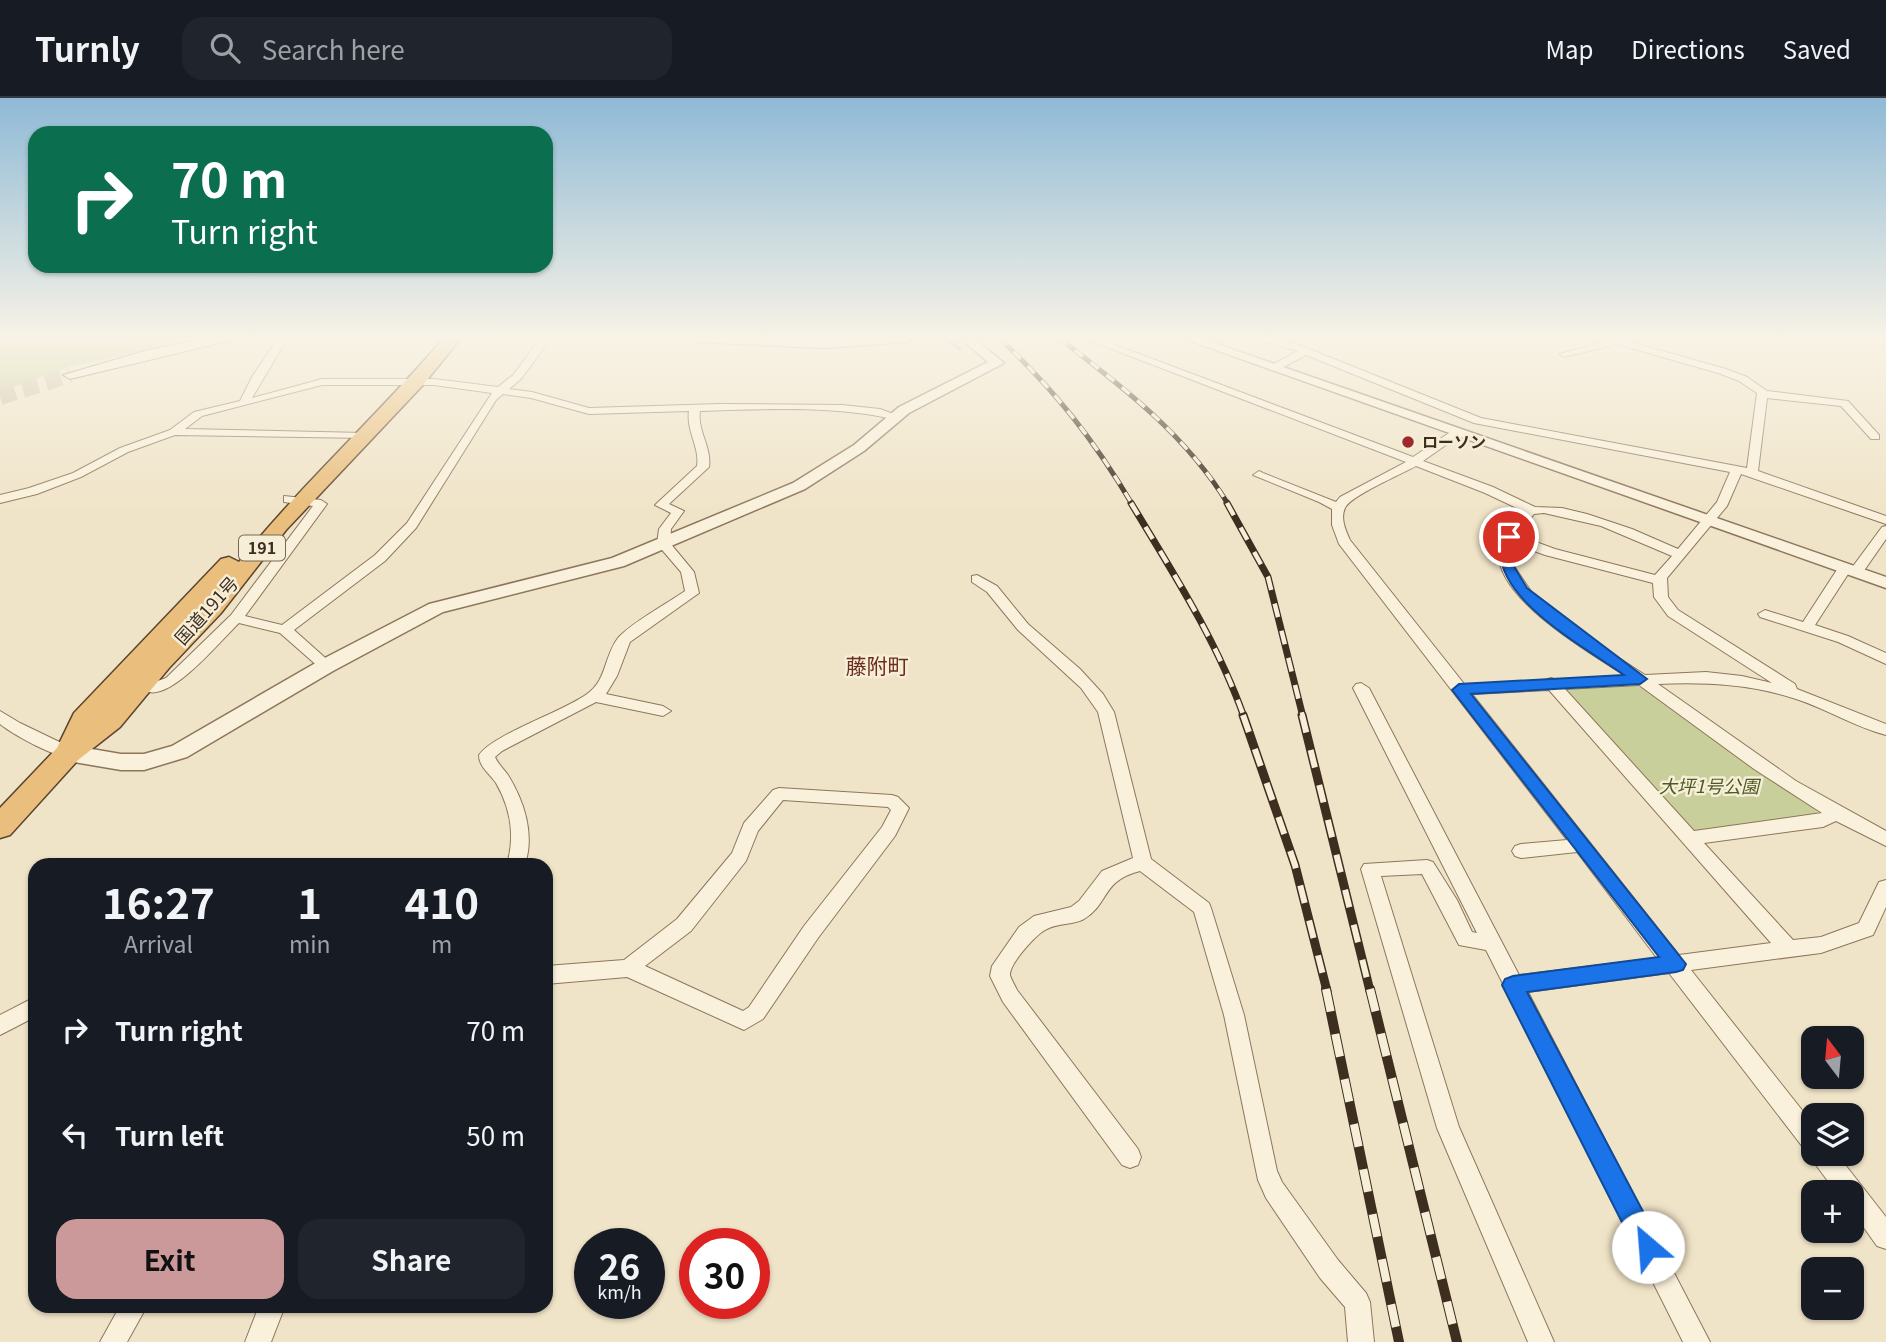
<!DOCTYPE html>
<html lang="en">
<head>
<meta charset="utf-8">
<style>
	:root { --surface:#171b24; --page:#20242c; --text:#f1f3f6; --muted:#9ea1a6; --line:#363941; --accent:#cc999b }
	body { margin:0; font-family:Georgia,"Noto Sans JP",serif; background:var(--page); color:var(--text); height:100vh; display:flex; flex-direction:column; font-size:26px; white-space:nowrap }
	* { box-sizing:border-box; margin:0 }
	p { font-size:23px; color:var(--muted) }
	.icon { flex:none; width:38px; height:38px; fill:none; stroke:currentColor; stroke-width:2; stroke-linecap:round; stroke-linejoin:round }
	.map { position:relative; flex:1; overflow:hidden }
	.details { position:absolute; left:28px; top:760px; width:525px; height:455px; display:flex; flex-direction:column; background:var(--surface); border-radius:21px; box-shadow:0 2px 5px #0004 }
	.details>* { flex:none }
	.hud { position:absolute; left:28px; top:28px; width:525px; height:147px; border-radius:21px; box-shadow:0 2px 5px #0004; background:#0b6e4f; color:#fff; overflow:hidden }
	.needle { width:46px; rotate:344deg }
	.buttons { position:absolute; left:1801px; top:928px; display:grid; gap:14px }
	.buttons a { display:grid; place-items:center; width:63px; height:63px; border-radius:14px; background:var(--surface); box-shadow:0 2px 5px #0004; font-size:35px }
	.speed { position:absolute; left:574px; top:1130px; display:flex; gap:14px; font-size:35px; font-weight:700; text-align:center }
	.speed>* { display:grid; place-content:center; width:91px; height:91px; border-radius:50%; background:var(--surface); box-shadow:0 2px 5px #0004; line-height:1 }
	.speed small { font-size:18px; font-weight:400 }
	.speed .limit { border:10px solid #d22; background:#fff; color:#111 }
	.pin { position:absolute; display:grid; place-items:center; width:60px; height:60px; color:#fff; margin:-30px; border:4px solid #fff; border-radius:50%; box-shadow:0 2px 7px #0007 }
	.me { position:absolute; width:77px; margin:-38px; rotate:333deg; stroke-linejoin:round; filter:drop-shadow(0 0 5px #0008) }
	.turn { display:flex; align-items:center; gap:24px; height:147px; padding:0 28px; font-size:32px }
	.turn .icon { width:91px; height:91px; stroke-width:2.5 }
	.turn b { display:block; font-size:49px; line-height:60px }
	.eta { display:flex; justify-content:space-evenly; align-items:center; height:119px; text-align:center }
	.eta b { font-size:42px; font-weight:700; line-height:49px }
	.button { display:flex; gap:14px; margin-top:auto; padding:14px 28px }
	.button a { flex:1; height:80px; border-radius:21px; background:var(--accent); color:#111; font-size:28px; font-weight:700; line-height:80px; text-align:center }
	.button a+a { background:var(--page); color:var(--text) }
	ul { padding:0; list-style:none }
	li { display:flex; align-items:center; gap:21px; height:105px; padding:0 28px }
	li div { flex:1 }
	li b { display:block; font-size:26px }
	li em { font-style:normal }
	header { display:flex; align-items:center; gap:42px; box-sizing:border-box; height:98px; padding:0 35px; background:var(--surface); border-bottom:2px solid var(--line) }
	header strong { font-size:33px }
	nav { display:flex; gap:38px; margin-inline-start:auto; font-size:24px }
	.search { width:490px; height:63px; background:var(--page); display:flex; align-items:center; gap:18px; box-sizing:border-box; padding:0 24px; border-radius:21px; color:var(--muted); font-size:26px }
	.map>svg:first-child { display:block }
	.green { fill:#c9cf9b }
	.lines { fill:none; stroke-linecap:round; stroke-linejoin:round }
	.stream { stroke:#6f938a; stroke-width:3.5 }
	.secondary-tunnel { stroke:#ccc0a6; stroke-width:16; stroke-dasharray:16 8; stroke-linecap:butt }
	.minor-casing { stroke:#8d765c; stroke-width:2 }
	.tertiary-casing { stroke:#8d765c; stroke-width:3 }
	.secondary-casing { stroke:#6f573f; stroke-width:2 }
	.trunk-casing { stroke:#5b4430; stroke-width:3 }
	.minor { fill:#faf1dc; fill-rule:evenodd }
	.tertiary { fill:#faf1dc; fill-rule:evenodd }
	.secondary { fill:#faf1dc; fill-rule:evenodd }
	.trunk { fill:#eabe7c; fill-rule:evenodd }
	.rail-far3-casing { stroke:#3d2e20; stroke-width:5 }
	.rail-far2-casing { stroke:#3d2e20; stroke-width:7 }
	.rail-far1-casing { stroke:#3d2e20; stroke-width:9 }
	.rail-casing { stroke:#3d2e20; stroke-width:10 }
	.rail-far3 { stroke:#f7eed8; stroke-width:3.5; stroke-dasharray:10; stroke-linecap:butt }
	.rail-far2 { stroke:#f7eed8; stroke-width:4.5; stroke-dasharray:14; stroke-linecap:butt }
	.rail-far1 { stroke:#f7eed8; stroke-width:6; stroke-dasharray:18; stroke-linecap:butt }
	.rail { stroke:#f7eed8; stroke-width:8; stroke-dasharray:23; stroke-linecap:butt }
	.route { fill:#1a73e8; stroke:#114b97; stroke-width:2 }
	.poi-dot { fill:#9e2a2b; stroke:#f7eed8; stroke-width:2.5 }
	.labels { text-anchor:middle; stroke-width:5; stroke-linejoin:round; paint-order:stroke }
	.far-poi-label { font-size:16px; font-weight:bold; fill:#3d2e20; stroke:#f7eed8; text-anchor:start }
	.shield { fill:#f7eed8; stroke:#756857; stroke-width:2 }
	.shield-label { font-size:16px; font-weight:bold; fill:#3d2e20 }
	.street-label { font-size:18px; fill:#3d2e20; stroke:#f7eed8 }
	.park-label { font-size:18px; font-style:italic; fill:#4d5a26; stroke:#f7eed8 }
	.quarter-label { font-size:21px; fill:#6b2e1e; stroke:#f7eed8 }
</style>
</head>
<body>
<header>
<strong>Turnly</strong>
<div class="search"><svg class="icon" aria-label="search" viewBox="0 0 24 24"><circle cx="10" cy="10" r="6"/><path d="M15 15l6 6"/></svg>Search here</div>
<nav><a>Map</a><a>Directions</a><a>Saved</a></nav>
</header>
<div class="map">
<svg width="1886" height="1244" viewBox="0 0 1886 1244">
	<rect width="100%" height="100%" fill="#f0e4c8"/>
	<path class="green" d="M0,240H199L69,269L0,294Z
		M1625,586L1643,590L1817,710V716L1701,735L1687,730L1563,592Z"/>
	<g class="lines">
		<path class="stream" d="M945,240L960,251"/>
		<path class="secondary-tunnel" d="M0,299L70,277"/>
		<defs>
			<path id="minor" d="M179,240H201L196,243Z
				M278,240L287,241L252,300L322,281H434L498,289L513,277L541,240H551L521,281L509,291L532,294L589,310L719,306L842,307L880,311L901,319L896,322C838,307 761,311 700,313C697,333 712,349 709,369L669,406L684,413L671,431L670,445L694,474L699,495L630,544L617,578L606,596L663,608L671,613L663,618L596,604L502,653L495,659C498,666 503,670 508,677C524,703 535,736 525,766H507C515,739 511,711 496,685C490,676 479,669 479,657C492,637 562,614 587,596C607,582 604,558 618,540C631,525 668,505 685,493L681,474L657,446L659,431L671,415L655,407L697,368C700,349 686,333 689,313L589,316L531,300L503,296L496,302L416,430L385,463L294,532L331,565L333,568L331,571H321L280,535L239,525C221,542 174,600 149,594L146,590L149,586L166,580L231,517L313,408L284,404V398L321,402L327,406L245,518L282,527L375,457L407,425L492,295L434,287H322L202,318L185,331L364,335L368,336V340L175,337L128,354L81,379L37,396L0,405V397L29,390L73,375L120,350L170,332L194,314L240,303L252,279Z
				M1083,240H1097L1413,359L1452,333H1460V337L1423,363L1493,389L1535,409L1562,410L1587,416L1632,431L1678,451L1717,404L1730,374L1474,325L1306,257L1278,272H1270V268L1298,253L1249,240H1268L1299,247L1481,320L1747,370L1757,295L1739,283L1718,275L1617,246L1564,259L1559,256L1607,243L1600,240H1616L1726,271L1747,279L1767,293L1848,303L1879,337V341H1871L1841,308L1767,300L1758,373L1886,418V426L1741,376L1727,408L1667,480L1668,499L1678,512L1795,586L1797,591L1886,626V637C1855,629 1827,611 1796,601C1750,586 1705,584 1658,586L1796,683L1886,733V748L1836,723L1823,729L1704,745L1793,842L1821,839L1859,825L1879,784L1886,782V809L1873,837L1821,855L1691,872L1813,1026V1055H1836L1886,1119V1151L1877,1148L1852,1113V1094H1836L1813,1063L1810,1054L1805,1052L1669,875L1528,894L1710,1244H1683L1486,852L1459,847L1422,776L1381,778L1459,1029L1554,1244H1528L1437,1030L1361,771L1364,766L1427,762L1433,764L1457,802L1472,834L1477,835L1353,590L1356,586L1361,585L1369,590L1519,877L1657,860L1577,754L1521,760L1515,758L1512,753L1515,748L1521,746L1567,742L1339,446L1332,427V411L1319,404L1253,377L1259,373L1263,375L1336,404L1340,399L1406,364ZM1416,368L1485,395L1523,413C1513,424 1501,437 1499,453C1494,500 1592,556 1626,578L1557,582L1551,580L1545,582L1465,587L1350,442C1346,433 1340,421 1345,410C1350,398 1402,376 1416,368ZM1544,415L1601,428L1672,458L1655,477L1555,451L1517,437L1534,416ZM1513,445L1545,457L1653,485L1654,499L1668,518L1772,585L1742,578L1706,574L1645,577L1570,528L1534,498L1514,468ZM1639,587L1754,671L1822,715L1694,733L1565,591ZM1549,592L1771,845L1679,857L1472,596Z
				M1886,428V441L1861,477H1851V471L1882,429Z
				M1845,466L1852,470L1815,527L1848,538L1886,555V566L1838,544L1760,519L1758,516L1765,512L1803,524L1840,467Z
				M977,477L997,488L1028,526L1080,571L1103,596L1114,614L1151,761L1209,805L1211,810L1244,917L1277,1073L1282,1084L1338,1162L1366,1195L1370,1204L1374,1244H1348L1345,1209L1320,1180L1266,1100L1258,1082L1224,917L1194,814L1140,773C1101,783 1110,805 1084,821C1073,827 1058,825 1047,831C1037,835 1009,866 1010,877C1011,881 1015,888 1017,892L1138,1051L1141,1059L1138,1067L1130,1070L1122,1067L1003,904L990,878L992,868L1019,829L1034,818L1071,809L1079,803L1102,773L1133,760L1098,614L1081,590L1018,532L987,494L972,484V478Z
				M0,613L20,625L74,651L76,655L74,659C60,663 12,636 0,626Z
				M779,690L892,697L898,699L909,710L895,738L818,840L763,921L744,932L627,879L546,886V868L624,862L677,821L732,755L744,725L773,692ZM783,702L888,709L891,712L882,729L804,828L749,909L743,913L645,868L691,833L746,763L758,733Z
				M35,899V919L0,937V917Z
				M120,1208H147L127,1244H100Z
				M259,1208H285L271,1244H245Z"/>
			<path id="tertiary" d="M693,240H913L907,244L824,250L699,244Z
				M960,240H974L1004,265L909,315L864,353L805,391L624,468L443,514L333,573L187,659L144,672H121L68,663L60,660L57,655L60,650L68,647L121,656H144L172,648L319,563L429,506L612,460L793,385L854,347L899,309L988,264Z
				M1182,240H1200L1886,479V490Z"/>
			<path id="secondary" d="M211,240H241L70,281L63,277L148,252Z"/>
			<path id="trunk" d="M444,240H461L422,288L286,432L221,515L169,570L120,629L78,662L10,737L0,740V710L57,650L74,615L221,461L229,459L239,464C303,385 378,317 444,240Z"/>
		</defs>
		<use href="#minor" class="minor-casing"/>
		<use href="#tertiary" class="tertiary-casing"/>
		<use href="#secondary" class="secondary-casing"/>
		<use href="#trunk" class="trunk-casing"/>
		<use href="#minor" class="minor"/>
		<use href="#tertiary" class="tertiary"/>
		<use href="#secondary" class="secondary"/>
		<use href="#trunk" class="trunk"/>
		<defs>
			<path id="rail-far3" d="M999,240C1054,291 1094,342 1132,406
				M1059,240C1123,289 1186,337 1228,406"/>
			<path id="rail-far2" d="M1131,405C1172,473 1217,543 1244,619
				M1227,405L1268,479L1303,619"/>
			<path id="rail-far1" d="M1243,617L1295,767L1327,893
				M1302,617L1370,893"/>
			<path id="rail" d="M1326,891L1399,1244
				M1370,891L1457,1244"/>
		</defs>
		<use href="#rail-far3" class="rail-far3-casing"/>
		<use href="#rail-far2" class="rail-far2-casing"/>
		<use href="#rail-far1" class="rail-far1-casing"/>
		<use href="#rail" class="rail-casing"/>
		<use href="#rail-far3" class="rail-far3"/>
		<use href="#rail-far2" class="rail-far2"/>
		<use href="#rail-far1" class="rail-far1"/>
		<use href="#rail" class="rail"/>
	</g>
	<linearGradient id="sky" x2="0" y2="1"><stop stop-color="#8fbad6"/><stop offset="0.58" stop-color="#f8f3e6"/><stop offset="1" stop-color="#f8f3e6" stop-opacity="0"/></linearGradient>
	<rect width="1886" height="414" fill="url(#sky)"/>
	<path class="route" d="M1504,437L1515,439L1513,467L1527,490L1647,581L1640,586L1471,596L1686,866L1683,872L1676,874L1527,894L1657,1140L1660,1149L1657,1158L1648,1161L1639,1158L1502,887L1505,881L1513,878L1659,859L1452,592L1459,586L1624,577C1585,549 1480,494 1504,437Z"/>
	<circle class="poi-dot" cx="1408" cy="344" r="7"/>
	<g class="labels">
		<g class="far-poi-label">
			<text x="1422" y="350">ローソン</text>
		</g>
		<rect class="shield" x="239" y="437.5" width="46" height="25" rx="5"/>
		<g class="shield-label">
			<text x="262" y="456">191</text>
		</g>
		<g class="street-label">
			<text transform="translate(207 513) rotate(-48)" y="6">国道191号</text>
		</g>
		<g class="park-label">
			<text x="1709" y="695">大坪1号公園</text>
		</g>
		<g class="quarter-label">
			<text x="877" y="576">藤附町</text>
		</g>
	</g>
</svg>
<div class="buttons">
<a><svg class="needle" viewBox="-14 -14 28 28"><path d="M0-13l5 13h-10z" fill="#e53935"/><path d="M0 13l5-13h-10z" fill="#9ea1a6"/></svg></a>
<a><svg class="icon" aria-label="layers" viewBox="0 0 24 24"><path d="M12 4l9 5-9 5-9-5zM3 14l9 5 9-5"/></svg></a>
<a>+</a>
<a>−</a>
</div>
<div class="speed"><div>26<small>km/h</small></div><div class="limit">30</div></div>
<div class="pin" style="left:1509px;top:439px;background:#d93025"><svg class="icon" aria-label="arrive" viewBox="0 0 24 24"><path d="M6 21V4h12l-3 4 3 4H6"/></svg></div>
<svg class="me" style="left:1648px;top:1149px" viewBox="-20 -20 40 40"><circle r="19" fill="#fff"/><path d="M0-13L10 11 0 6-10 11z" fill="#1a73e8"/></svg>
<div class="hud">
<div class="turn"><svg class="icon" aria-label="right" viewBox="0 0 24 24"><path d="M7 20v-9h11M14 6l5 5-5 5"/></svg><div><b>70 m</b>Turn right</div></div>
</div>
<section class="details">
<div class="eta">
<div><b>16:27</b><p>Arrival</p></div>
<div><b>1</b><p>min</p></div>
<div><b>410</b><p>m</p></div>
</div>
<ul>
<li><svg class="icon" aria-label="right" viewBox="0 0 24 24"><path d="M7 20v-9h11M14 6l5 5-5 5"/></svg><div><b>Turn right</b></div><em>70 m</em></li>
<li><svg class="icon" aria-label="left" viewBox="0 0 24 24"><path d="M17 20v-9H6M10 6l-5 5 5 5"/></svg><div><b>Turn left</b></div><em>50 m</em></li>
</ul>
<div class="button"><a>Exit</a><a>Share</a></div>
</section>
</div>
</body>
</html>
